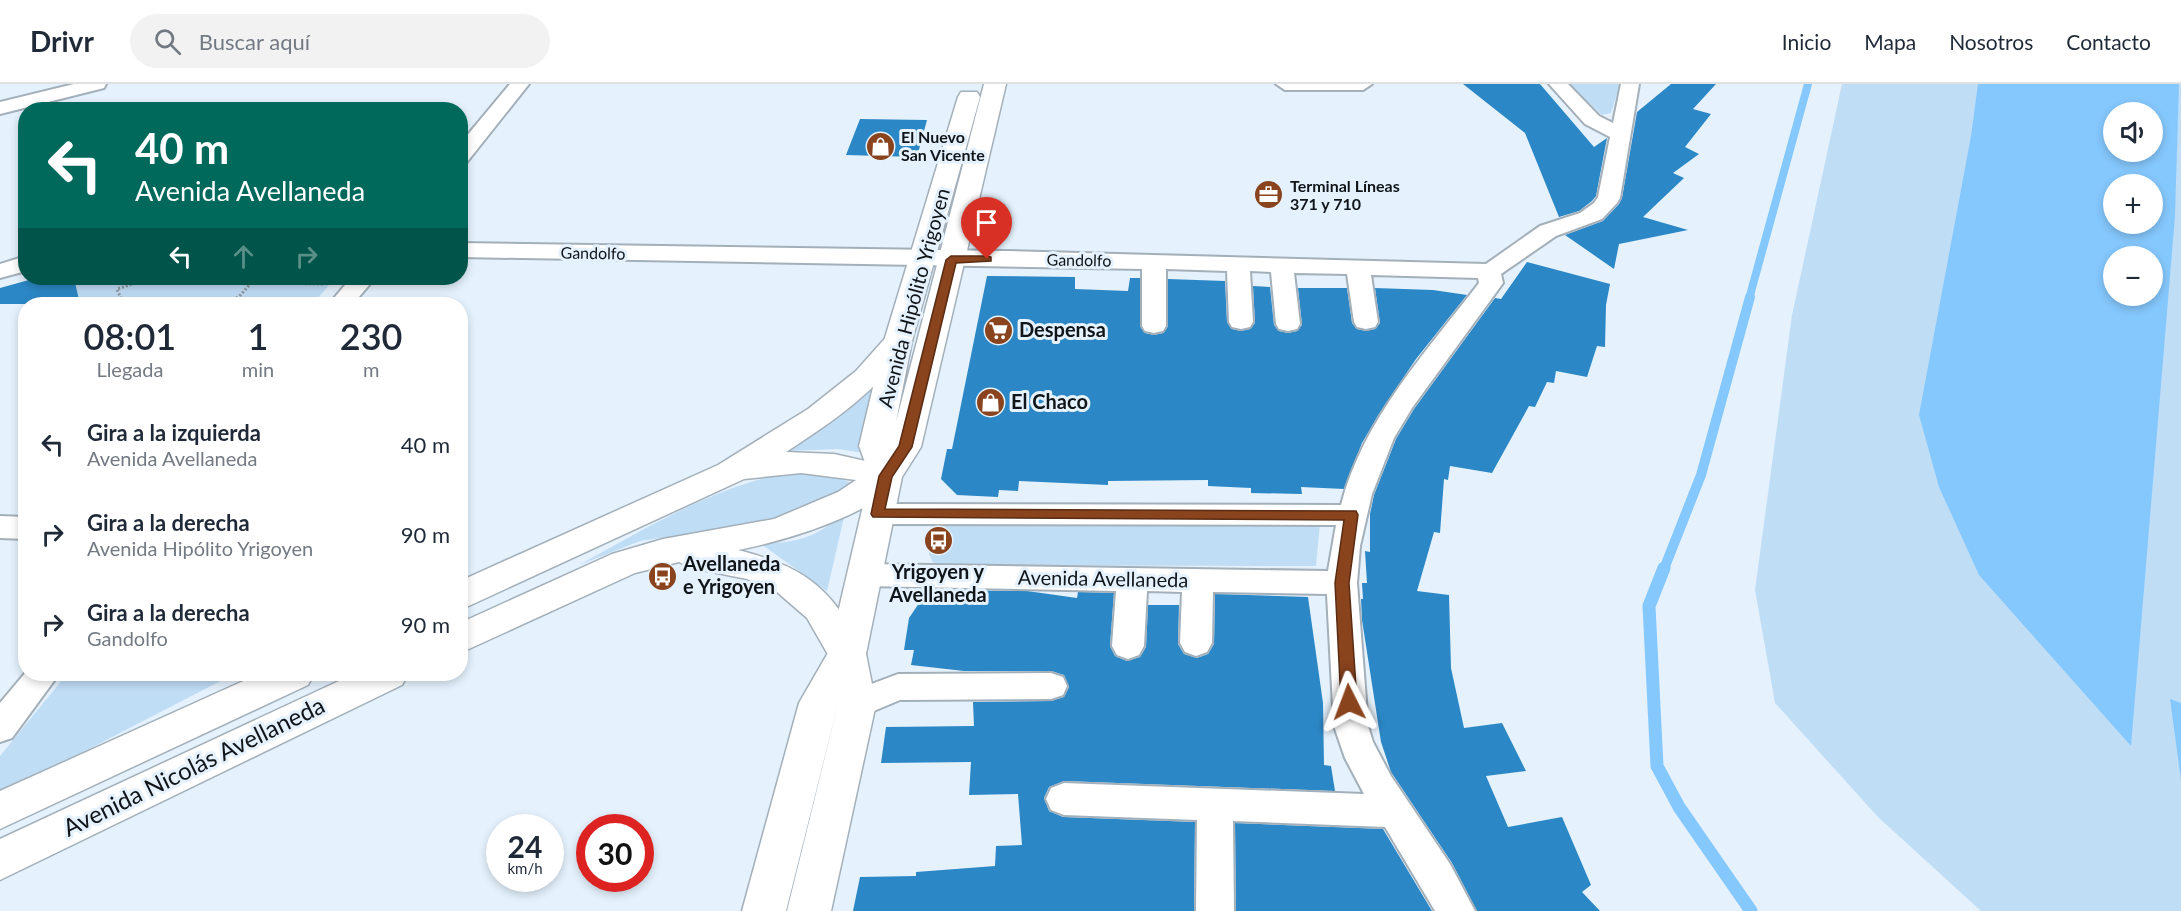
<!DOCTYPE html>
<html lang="es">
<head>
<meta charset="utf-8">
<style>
	:root { --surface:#fff; --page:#f2f2f3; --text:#1f2937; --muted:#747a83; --line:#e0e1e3 }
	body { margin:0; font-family:Lato,sans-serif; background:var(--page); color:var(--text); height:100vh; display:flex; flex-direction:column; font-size:22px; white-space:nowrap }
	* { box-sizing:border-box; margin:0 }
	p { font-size:20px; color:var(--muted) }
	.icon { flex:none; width:33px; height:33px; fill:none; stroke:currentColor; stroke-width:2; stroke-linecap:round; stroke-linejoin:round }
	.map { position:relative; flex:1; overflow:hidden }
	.sheet { position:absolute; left:18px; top:213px; width:450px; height:384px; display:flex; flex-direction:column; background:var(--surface); border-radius:24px; box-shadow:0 3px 9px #0003 }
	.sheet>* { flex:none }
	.banner { position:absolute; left:18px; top:18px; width:450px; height:183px; border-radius:24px; box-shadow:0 3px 9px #0003; background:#00695c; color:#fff; overflow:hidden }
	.fabs { position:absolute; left:2103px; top:18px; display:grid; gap:12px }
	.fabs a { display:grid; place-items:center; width:60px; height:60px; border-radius:50%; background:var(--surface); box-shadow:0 3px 9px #0003; font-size:30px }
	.speed { position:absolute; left:486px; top:730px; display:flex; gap:12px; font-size:30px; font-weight:700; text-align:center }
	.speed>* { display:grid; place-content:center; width:78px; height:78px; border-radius:50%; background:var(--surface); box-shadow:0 3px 9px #0003; line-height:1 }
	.speed small { font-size:15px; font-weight:400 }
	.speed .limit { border:9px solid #d22; background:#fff; color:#111 }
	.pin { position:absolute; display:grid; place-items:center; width:51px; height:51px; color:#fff; margin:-62px -26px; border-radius:50% 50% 50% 0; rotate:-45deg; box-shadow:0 0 6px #0007 }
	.pin .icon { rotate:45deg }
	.me { position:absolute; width:66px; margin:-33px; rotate:357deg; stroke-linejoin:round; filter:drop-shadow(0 0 4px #0008) }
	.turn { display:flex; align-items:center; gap:21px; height:126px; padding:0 18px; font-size:27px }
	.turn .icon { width:78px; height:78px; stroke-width:2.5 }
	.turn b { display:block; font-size:42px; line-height:51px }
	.lanes { display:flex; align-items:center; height:57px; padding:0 18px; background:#0003; justify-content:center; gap:30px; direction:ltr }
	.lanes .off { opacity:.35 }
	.eta { display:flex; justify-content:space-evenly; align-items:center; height:102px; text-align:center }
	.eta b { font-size:36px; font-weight:600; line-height:42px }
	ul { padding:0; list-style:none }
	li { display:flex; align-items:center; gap:18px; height:90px; padding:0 18px }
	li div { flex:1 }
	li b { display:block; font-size:22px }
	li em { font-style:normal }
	header { display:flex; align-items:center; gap:36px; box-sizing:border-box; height:84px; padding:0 30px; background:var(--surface); border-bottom:2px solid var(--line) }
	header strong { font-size:28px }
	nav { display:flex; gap:33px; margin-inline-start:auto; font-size:21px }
	.search { width:420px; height:54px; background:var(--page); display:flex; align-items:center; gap:15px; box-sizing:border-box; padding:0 21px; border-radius:33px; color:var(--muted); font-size:22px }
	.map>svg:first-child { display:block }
	.green { fill:#c0ddf6; fill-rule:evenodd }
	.water { fill:#85c8fd; fill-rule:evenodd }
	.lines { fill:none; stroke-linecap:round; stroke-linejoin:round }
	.stream-far2 { stroke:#85c8fd; stroke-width:8 }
	.stream-far1 { stroke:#85c8fd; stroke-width:10 }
	.stream { stroke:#85c8fd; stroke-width:13 }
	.building { fill:#2b87c5 }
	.street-casing { stroke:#a3afb9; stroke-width:4 }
	.secondary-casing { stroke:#a3afb9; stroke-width:3 }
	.primary-casing { stroke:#a3afb9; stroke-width:3 }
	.path-far1 { stroke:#8f99a1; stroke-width:3; stroke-dasharray:2 2; stroke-linecap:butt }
	.path { stroke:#8f99a1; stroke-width:4; stroke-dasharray:3 3; stroke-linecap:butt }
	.street { fill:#fff; fill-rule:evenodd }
	.secondary { fill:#fff; fill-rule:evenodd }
	.primary { fill:#fff; fill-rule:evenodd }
	.route { fill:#89431d; stroke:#592c13; stroke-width:1.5 }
	.labels { text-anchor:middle; stroke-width:6; stroke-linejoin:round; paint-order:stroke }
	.far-poi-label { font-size:16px; font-weight:bold; fill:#101519; stroke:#e5f2fd; text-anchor:start }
	.far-street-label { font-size:16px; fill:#101519; stroke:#e5f2fd }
	.street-label { font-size:20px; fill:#101519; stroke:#e5f2fd }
	.poi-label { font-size:20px; font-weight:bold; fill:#101519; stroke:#e5f2fd; text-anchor:start }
	.near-street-label { font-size:24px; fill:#101519; stroke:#e5f2fd }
</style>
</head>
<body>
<header>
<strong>Drivr</strong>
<div class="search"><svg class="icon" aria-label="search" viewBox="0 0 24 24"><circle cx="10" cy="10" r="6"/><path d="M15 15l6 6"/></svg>Buscar aquí</div>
<nav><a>Inicio</a><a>Mapa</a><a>Nosotros</a><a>Contacto</a></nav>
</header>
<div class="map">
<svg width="2181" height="827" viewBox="0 0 2181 827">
	<rect width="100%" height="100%" fill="#e5f2fd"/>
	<path class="green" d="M1570,0H1620L1611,29L1602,31Z
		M1842,0H2181V827H1981L1878,733L1775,619L1755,506L1792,231ZM2114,28H2152V68H2114ZM2114,100H2152V140H2114ZM2114,172H2152V212H2114Z
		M74,194H335L318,214L264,213L257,220H80Z
		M882,297L864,369L837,365L787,367L839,332Z
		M820,388L852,399L809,423L770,438L640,457L579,481C639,448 717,401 784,390C795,388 809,389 820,388Z
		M845,429L827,507L761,460C801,458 814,454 845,429Z
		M943,438L1320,440L1316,482L934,481L929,470L933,443Z
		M67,590H234L0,711V672Z"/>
	<path class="water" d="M1978,0H2179L2175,132L2131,662L1979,491L1939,403L1919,331L1971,52ZM2114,28H2152V68H2114ZM2114,100H2152V140H2114ZM2114,172H2152V212H2114Z
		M2170,615L2181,619V696Z"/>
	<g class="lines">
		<path class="stream-far2" d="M1749,215L1808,0"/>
		<path class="stream-far1" d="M1664,485L1701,391L1750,213"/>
		<path class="stream" d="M1664,484L1649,522L1657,682L1679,723L1751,827"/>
	</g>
	<path class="building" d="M1463,0H1540L1594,63L1607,54L1596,112L1592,117L1579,127L1559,133L1525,49Z
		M1671,0H1716L1693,25L1711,30L1685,63L1699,70L1673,89L1684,94L1643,133L1688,146L1619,160L1614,185L1565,151L1603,137L1619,120L1622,114L1637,28Z
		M860,35L927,36L917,73L846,71Z
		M1527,178L1610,200L1606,221L1605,263L1597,262L1587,293L1556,287L1554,299L1547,298L1535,323L1529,322L1492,389L1450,382L1448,396L1444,395L1440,449L1434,448L1417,507L1449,511L1451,584L1464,644L1502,639L1526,687L1486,692L1508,743L1562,733L1591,801L1582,808L1600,827H1477L1452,779L1391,688L1381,658L1362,536L1361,515H1363L1362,499H1367L1365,467L1370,468V430L1374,411L1396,355L1414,325L1495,214L1501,215Z
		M987,192L1075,193V205L1128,207L1130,194H1140V242L1145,249L1154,251L1163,249L1168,242V195L1225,197L1227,238L1232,245L1241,247L1250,245L1255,239L1253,202L1270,203L1274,241L1279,247L1288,249L1297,247L1302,241L1298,204H1347L1352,239L1357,245L1366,247L1375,245L1380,239L1375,204L1433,206L1467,211L1416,275L1379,330L1362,359L1344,405L1301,403L1302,410L1251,409V404L1208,402V396L1108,397V401L1019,397L1018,407L999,406L998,413L957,411L941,395L947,365H952Z
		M36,194H74L80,220H0V204Z
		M928,506L1027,507L1077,514L1078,508L1114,509L1110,562L1115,572L1127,577L1140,573L1146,563L1148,521H1179L1178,560L1184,570L1197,574L1208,570L1214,560L1215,510L1308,513L1323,619L1324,681L1331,682L1335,707L1064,697L1049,703L1044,714L1049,727L1063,733L1195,738L1194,827H853L860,793L916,792V788L995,782L996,762L1022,761L1018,710L969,711L971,678L881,679L886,643L974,642L973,618L1051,617L1064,613L1069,603L1064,591L1051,587H964L911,581L914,566H904L909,534Z
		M1235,739L1383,745L1432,827H1236Z"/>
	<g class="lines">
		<defs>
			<path id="street" d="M74,0H106L104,4L0,30V18Z
				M510,0H529L467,78L460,80V60Z
				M1276,0H1372L1363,6H1285Z
				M1549,0H1568L1599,32L1613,39L1621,0H1639L1620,114L1617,119L1602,135L1556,152L1501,190L1503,199L1412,324L1394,354L1372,410L1360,462L1357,499L1368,642L1373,658L1391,692L1450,780L1475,827H1435L1385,743L1233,737L1234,827H1196L1197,736L1064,731L1051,726L1046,715L1051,704L1064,699L1364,710L1345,674L1334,642L1327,510L1213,508L1212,559L1207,568L1196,572L1185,568L1180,559L1182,508L1147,507L1144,562L1139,571L1128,575L1117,571L1112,562L1116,507L864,502L853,499L849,491L853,483L864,480L1328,487L1336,441L878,440L868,437L864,430L868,423L878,420L1341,421C1363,335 1427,267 1479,199L1478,194L1371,191L1378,238L1375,243L1366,245L1357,243L1354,238L1347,190L1294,189L1300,240L1297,245L1288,247L1279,245L1276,240L1271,188L1250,187L1253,238L1250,243L1241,245L1232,243L1229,238L1227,187L1166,185V242L1163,247L1154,249L1145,247L1142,242V185L460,173V159L1005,167L1486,180L1540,142L1580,129L1594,119L1598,113L1610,53L1585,40Z
				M26,172V187L0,194V180Z
				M351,194H375L353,220H329Z
				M0,432L26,433V455L0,454Z
				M26,588L59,590L12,654L0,658V619Z
				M1051,589L1063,593L1067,602L1063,611L1051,615L900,616L857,634L845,630L840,620L845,610L898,590Z"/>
			<path id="secondary" d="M898,248L908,251L912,257C880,305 834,337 786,368L834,370L897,384L902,392C879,430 780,458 738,466C809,484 832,506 866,570L860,581L847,585L834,581L807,534L777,508L747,495L692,484L679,478L635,489L460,569V539L612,470L663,455L774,435L838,408L856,396L801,389L744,395L460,526V497L718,381L808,325L856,287L888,251Z
				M259,590H314L308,601L0,745V707Z
				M354,590H408L402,601L0,796V755Z"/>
			<path id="primary" d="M984,0H1006L921,363L902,393L866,570L876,620L831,827H787L838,620L786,827H742L799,619L829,567L870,392L859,362L884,257L958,13L961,8H977L980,13L912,257L896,338Z"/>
		</defs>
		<use href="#street" class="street-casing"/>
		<use href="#secondary" class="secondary-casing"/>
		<use href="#primary" class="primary-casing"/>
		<path class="path-far1" d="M121,215L117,205L145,196L323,200
			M237,215L251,199"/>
		<path class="path" d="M120,213L123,220
			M104,220L122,215
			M232,220L238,213"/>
		<use href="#street" class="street"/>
		<use href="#secondary" class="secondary"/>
		<use href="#primary" class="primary"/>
	</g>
	<path class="route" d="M987,172L991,173V177L956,179L912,363L892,393L885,425L1356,427L1358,431L1349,499L1357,618L1355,623H1344L1341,618L1335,499L1344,436L873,433L871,430L879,392L899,362L946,176L951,172Z"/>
	<defs>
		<symbol id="shop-disc" viewBox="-11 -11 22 22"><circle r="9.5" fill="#89431d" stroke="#e5f2fd"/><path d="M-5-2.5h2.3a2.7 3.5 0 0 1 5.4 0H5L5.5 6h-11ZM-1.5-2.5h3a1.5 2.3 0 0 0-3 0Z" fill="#fff"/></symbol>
		<symbol id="office-disc" viewBox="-11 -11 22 22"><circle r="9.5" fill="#89431d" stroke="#e5f2fd"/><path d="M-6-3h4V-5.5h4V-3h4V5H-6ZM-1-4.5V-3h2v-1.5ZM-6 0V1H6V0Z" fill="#fff"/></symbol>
		<symbol id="supermarket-disc" viewBox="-11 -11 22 22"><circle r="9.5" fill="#89431d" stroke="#e5f2fd"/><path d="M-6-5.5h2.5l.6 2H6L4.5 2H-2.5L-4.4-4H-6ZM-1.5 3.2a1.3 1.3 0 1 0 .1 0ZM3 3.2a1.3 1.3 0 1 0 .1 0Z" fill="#fff"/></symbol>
		<symbol id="bus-disc" viewBox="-11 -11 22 22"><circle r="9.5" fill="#89431d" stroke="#e5f2fd"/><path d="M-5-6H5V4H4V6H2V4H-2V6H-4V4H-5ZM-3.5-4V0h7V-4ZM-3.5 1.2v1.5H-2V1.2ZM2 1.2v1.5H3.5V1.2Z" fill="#fff"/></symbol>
	</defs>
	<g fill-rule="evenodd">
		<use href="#shop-disc" x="864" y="46" width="33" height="33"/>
		<use href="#office-disc" x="1252" y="94" width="33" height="33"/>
		<use href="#supermarket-disc" x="982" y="230" width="33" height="33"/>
		<use href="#shop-disc" x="974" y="302" width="33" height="33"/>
		<use href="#bus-disc" x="922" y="440" width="33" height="33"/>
		<use href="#bus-disc" x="646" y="476" width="33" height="33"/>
	</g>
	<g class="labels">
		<g class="far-poi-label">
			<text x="901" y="59">El Nuevo<tspan x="901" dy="18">San Vicente</tspan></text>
			<text x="1290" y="108">Terminal Líneas<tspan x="1290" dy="18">371 y 710</tspan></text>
		</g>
		<g class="far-street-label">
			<text transform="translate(593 169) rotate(1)" y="6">Gandolfo</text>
			<text transform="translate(1079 176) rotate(1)" y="6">Gandolfo</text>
		</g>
		<g class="street-label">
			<text transform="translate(914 214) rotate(-75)" y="7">Avenida Hipólito Yrigoyen</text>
			<text transform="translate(1103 495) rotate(1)" y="7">Avenida Avellaneda</text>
		</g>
		<g class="poi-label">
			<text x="1019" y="253">Despensa</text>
			<text x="1011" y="325">El Chaco</text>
			<text x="683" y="487">Avellaneda<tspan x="683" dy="23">e Yrigoyen</tspan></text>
			<text x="938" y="495" text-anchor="middle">Yrigoyen y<tspan x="938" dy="23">Avellaneda</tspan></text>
		</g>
		<g class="near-street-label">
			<text transform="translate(194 683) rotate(-26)" y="8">Avenida Nicolás Avellaneda</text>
		</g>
	</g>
</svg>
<div class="fabs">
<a><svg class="icon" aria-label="sound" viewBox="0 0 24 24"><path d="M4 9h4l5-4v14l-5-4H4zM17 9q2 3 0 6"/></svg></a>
<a>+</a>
<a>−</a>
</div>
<div class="speed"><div>24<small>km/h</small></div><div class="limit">30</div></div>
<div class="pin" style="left:987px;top:175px;background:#d93025"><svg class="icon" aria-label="arrive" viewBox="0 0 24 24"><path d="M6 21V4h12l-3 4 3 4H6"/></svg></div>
<svg class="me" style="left:1349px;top:618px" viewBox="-20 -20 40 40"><path d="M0-17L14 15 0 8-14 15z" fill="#89431d" stroke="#fff" stroke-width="4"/></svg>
<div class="banner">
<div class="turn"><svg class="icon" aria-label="left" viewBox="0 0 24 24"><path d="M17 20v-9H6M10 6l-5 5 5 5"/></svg><div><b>40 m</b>Avenida Avellaneda</div></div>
<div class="lanes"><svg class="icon" aria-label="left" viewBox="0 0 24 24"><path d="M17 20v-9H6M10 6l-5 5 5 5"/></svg><svg class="icon off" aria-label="ahead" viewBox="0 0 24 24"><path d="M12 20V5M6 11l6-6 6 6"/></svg><svg class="icon off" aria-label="right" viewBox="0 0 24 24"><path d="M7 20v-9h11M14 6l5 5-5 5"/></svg></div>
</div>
<section class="sheet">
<div class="eta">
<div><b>08:01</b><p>Llegada</p></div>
<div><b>1</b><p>min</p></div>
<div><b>230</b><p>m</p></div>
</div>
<ul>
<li><svg class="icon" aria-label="left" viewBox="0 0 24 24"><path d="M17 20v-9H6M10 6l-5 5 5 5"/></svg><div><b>Gira a la izquierda</b><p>Avenida Avellaneda</p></div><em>40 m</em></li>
<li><svg class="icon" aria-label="right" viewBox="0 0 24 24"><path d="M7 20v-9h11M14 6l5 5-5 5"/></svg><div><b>Gira a la derecha</b><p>Avenida Hipólito Yrigoyen</p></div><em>90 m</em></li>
<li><svg class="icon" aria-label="right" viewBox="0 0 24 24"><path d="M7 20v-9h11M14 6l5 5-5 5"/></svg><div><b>Gira a la derecha</b><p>Gandolfo</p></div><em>90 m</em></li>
</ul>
</section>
</div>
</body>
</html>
